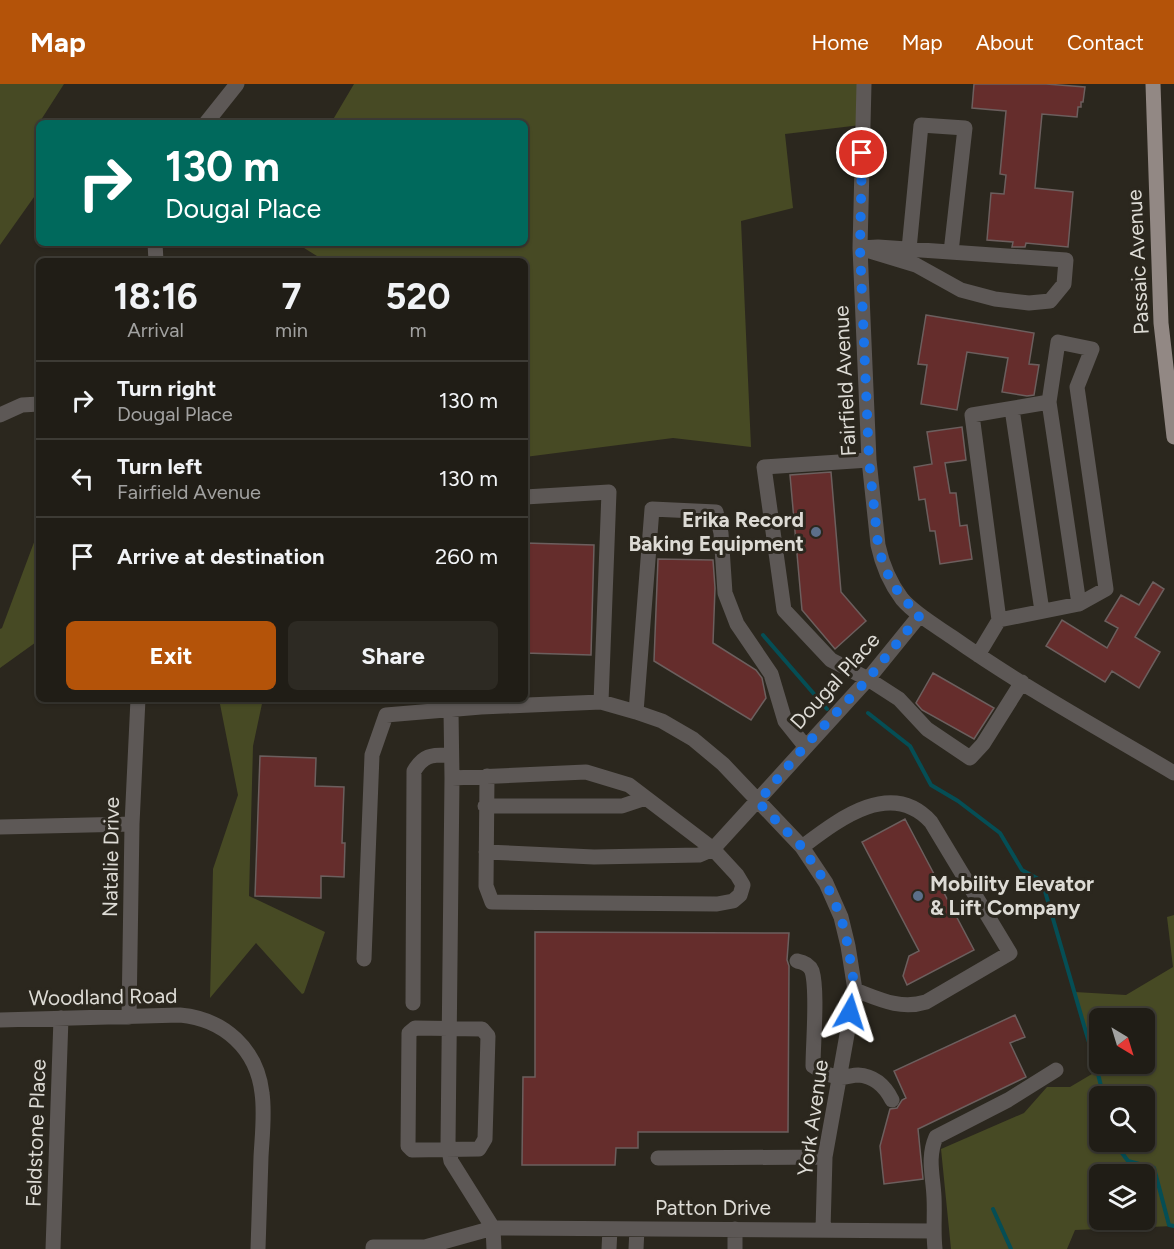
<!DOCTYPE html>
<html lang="en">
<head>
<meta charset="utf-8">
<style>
	:root { --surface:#201d16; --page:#2d2a23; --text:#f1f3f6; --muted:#a2a2a1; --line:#3d3b35; --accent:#b45309 }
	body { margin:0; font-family:Figtree,sans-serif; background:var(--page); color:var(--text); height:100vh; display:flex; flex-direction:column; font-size:22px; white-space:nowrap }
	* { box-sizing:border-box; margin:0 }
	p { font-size:20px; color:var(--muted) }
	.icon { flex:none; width:33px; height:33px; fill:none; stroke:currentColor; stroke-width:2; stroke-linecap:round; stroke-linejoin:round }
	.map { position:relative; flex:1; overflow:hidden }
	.sheet { position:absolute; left:36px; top:174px; width:492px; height:444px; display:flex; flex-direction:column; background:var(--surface); border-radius:9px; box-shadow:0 2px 4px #0004,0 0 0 2px var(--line) }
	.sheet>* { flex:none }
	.banner { position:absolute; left:36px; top:36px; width:492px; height:126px; border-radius:9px; box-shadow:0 2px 4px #0004,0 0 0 2px var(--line); background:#00695c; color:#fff; overflow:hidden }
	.needle { width:39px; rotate:142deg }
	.fabs { position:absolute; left:1089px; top:924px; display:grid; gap:12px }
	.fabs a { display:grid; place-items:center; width:66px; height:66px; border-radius:9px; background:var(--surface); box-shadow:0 2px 4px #0004,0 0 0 2px var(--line); font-size:30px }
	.pin { position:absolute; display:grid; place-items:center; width:51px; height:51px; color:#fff; margin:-26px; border:3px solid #fff; border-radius:50%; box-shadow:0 2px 6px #0007 }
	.me { position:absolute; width:66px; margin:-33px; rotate:6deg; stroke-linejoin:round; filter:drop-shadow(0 0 4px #0008) }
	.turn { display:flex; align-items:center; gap:21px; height:126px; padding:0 30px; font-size:27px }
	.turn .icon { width:78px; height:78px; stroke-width:2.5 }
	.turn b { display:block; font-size:42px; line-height:51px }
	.eta { display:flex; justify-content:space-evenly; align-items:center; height:102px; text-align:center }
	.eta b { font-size:36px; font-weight:700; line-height:42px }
	.primary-button { display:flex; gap:12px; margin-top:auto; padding:12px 30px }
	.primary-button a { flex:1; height:69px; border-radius:9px; background:var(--accent); color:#fff; font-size:24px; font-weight:700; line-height:69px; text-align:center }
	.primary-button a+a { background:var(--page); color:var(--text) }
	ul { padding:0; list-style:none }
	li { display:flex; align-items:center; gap:18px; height:78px; padding:0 30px; border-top:2px solid var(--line) }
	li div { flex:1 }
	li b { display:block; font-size:22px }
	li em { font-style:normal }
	header { display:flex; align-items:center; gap:36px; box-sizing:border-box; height:84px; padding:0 30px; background:var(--accent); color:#fff }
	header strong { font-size:28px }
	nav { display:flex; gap:33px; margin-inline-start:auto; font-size:21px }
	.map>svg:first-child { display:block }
	.green { fill:#474a24; fill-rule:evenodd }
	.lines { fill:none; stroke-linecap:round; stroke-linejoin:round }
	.stream { stroke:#054e55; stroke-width:4 }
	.building { fill:#652d2c; stroke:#6c5f5e; stroke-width:1.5 }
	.minor { stroke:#5d5856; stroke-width:15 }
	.major { stroke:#928884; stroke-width:15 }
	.route { stroke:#1a73e8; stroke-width:10; stroke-dasharray:0 18 }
	.service-dot { fill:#5c6f8a; stroke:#2b271e; stroke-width:2 }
	.labels { text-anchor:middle; stroke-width:6; stroke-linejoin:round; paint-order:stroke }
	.street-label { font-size:21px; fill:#dddbd5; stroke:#2b271e }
	.poi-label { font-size:21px; font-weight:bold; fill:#dddbd5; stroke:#2b271e; text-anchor:end }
</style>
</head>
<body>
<header>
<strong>Map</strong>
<nav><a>Home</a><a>Map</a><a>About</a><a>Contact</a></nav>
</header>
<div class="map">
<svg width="1174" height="1165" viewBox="0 0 1174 1165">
	<rect width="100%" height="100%" fill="#2b271e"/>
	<path class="green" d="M0,0H64L39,39V106L0,161Z
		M354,0H864L861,41L785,50L793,124L741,137L751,363L673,354L525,373V177H325L296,159H525V39H331Z
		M39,445V556L0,584V545L2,544Z
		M219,615H263L253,662L249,812L325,848L304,909L302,910L256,859L210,914L213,785L238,711Z
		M1174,831V1142L1075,1146L1067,1165H951L941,1065L1024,1029L1047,1003H1070L1097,987L1075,908L1126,911L1173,883L1167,833ZM1144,934V980H1100V934ZM1144,1012V1058H1100V1012ZM1144,1090V1136H1100V1090Z"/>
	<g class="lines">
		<path class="stream" d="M763,551L827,625
			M868,629L910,662L931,701L958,717L1000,749L1022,786L1042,797L1097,986L1101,1002L1100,1012
			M1100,1017L1097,1033L1100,1036
			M1114,1058L1128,1077L1154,1084L1169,1141L1174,1142
			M993,1125L1011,1165"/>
	</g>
	<path class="building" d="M974,0H1046L1085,3L1083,18H1081V23H1078L1077,33L1042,30L1035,104L1073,108L1068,163L1026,159L1025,163H1012L1013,158L987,156L991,109L1004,110L1006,91L1000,90L1006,27L972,24Z
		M926,231L1034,249L1029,280L1039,281L1034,311L1027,312L1002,308L1008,274L967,268L957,326L921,320L927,281L918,280Z
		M962,343L966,376L945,379L950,409H956L960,442L967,441L972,475L940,480L935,447H930L925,415L919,416L914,383L932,380L927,348Z
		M831,388L841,508L866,537L835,565L802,526L790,391Z
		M525,459L594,461L591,571L525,569Z
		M658,475L713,476L715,504L713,559L756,586L762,594L766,614L751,636L654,577Z
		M1153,498L1164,505L1135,553L1160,568L1139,604L1112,587L1105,598L1046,562L1062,536L1107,564L1118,544L1105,537L1121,511L1139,521Z
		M933,589L994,624L974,655L922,626L916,619Z
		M260,672L316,674L315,702L344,703L342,759H345L344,793L321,792V814L255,812Z
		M905,735L974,866L907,901L903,892L909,872L919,867L862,758Z
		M535,848L789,849L787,876L789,882L788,1048H638V1064H616L615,1081H522L523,993H535Z
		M1015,931L1025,953L1010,959L1026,993L918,1045L923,1095L884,1100L880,1062L890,1025L897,1024L902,1016L906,1014L894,987Z"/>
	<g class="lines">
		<path class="minor" d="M864,0L860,164L869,376L878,461C882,480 890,499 902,515C915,530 936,542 952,553C1023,603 1100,645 1174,689
			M206,39L237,0
			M155,159L156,177
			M878,163L1066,176L1064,200L1050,217L1029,219L995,215L961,206L916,181L860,164Z
			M909,165L921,41L965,44L951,168
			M1049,318L1079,520
			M1012,325L1042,527
			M0,331L22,321L39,320
			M869,376L764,383L784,526L831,576L868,595L899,615L927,645L970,674L983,660L1022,598
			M525,413L609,408L601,618
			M978,571L999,536L1079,520L1106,505L1077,303L1092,265L1058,258L1049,318L972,331L999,536
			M451,627L452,694L448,1061L451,1077L493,1144L494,1165
			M636,628L652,425L716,428L721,449L725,509L737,540L771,590L785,637L805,662
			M452,694L586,688L629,701L713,765L737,791L743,801L740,811L733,817L717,820L492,818L486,802L487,692
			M485,722H622L646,714
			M0,743L132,740
			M802,763C838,736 891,694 931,738L1010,869L926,918C900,926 879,915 855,906
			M486,768L594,773L699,771L713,765L868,595L920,531
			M364,875L372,671L386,631L481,623L601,618L636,628L662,637L693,655L723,680L802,763L826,799L841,833L848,862L855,906L825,1073L823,1146
			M797,877C803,878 809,880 812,887C818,907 813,959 813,982C820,987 829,992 839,993C845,994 852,991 858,991C874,992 885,1002 892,1016
			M413,919L414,687C424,670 432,671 451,671
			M129,933L132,740L138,615
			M0,936L180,931C224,935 257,965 262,1009C265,1030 262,1053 261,1073C260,1104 259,1134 258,1165
			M415,944L482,945L488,952L485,1055L479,1065L412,1066L408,1062L409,949Z
			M658,1074L825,1073
			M735,1145V1165
			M53,1165L61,934
			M373,1165V1163H425L493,1144L932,1147
			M609,1165L610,1145
			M636,1165L637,1145
			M935,1165C933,1147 935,1131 934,1113C933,1091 927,1074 936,1053L1008,1016L1056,986"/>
		<path class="major" d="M1153,0L1161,239L1174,353"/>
	</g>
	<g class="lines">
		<path class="route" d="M850,928L855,906L848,862L841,833L826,799L802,763L758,718L805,662L868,595L920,531C897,511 885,491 878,461L869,376L860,164L862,69"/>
	</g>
	<g class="service-dot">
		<circle cx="816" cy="448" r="6"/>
		<circle cx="918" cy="812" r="6"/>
	</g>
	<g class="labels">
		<g class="street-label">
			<text transform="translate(1138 178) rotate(-93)" y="7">Passaic Avenue</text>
			<text transform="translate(845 297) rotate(-93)" y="7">Fairfield Avenue</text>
			<text transform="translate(835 597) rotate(-48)" y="7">Dougal Place</text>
			<text transform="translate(111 773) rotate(-89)" y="7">Natalie Drive</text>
			<text transform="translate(103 913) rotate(-1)" y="7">Woodland Road</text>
			<text transform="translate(813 1034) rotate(-82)" y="7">York Avenue</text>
			<text transform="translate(36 1049) rotate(-88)" y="7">Feldstone Place</text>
			<text x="713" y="1131">Patton Drive</text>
		</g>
		<g class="poi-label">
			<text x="804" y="443">Erika Record<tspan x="804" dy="24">Baking Equipment</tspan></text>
			<text x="930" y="807" text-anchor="start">Mobility Elevator<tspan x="930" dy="24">&amp; Lift Company</tspan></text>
		</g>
	</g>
</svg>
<div class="fabs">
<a><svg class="needle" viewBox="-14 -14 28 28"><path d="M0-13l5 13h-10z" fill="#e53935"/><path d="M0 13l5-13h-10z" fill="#a2a2a1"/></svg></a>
<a><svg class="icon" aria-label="search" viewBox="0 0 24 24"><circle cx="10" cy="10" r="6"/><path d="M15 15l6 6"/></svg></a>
<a><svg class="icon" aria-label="layers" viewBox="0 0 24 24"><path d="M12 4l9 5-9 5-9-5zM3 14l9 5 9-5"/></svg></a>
</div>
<div class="pin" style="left:862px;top:69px;background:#d93025"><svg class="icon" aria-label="arrive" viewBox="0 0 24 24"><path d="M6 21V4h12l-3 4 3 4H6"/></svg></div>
<svg class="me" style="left:850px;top:928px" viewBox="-20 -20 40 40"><path d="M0-17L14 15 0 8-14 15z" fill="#1a73e8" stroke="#fff" stroke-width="4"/></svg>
<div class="banner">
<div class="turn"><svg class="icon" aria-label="right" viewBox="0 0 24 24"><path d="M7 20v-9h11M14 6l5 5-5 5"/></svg><div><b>130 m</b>Dougal Place</div></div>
</div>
<section class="sheet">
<div class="eta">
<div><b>18:16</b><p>Arrival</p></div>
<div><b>7</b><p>min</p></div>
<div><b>520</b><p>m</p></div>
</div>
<ul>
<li><svg class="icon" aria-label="right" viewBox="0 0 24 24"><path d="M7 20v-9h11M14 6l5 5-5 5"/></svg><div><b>Turn right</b><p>Dougal Place</p></div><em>130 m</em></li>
<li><svg class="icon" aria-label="left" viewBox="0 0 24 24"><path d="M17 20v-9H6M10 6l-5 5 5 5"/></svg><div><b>Turn left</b><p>Fairfield Avenue</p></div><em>130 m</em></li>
<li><svg class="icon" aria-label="arrive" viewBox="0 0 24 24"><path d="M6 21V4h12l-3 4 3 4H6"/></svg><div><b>Arrive at destination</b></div><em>260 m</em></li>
</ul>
<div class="primary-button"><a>Exit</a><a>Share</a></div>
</section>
</div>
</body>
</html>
